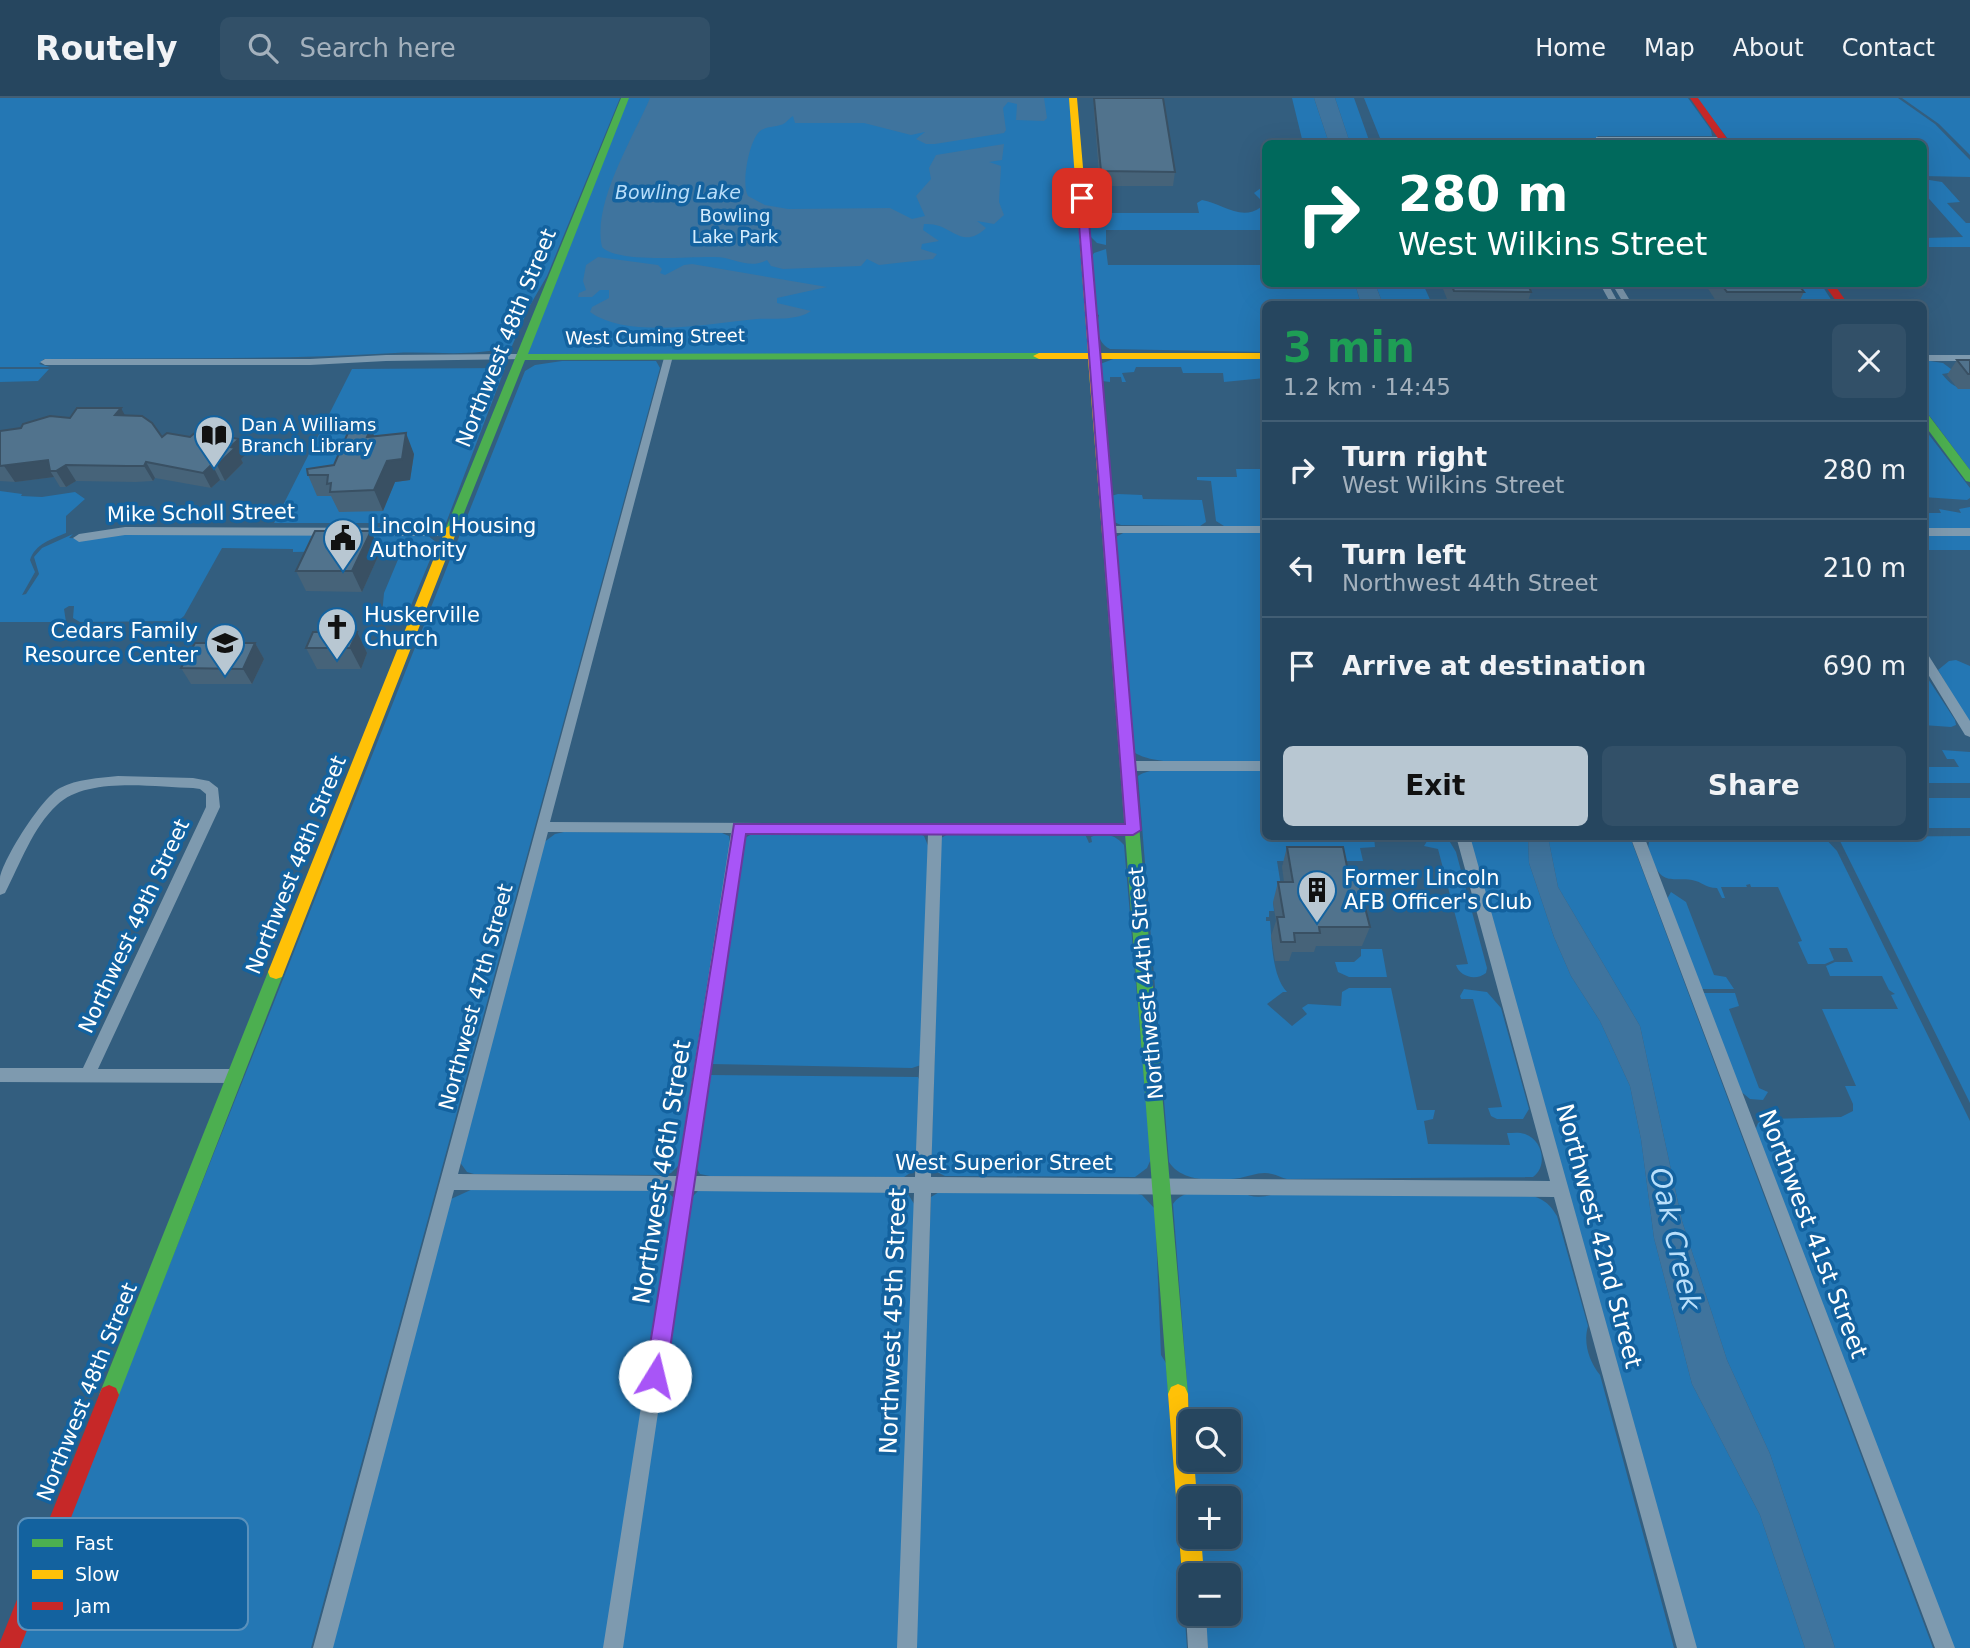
<!DOCTYPE html>
<html lang="en">
<head>
<meta charset="utf-8">
<style>
	:root { --surface:#26465f; --page:#325068; --text:#f1f3f6; --muted:#a4b1bd; --line:#425e74; --accent:#b8c7d2 }
	body { margin:0; font-family:"DejaVu Sans",sans-serif; background:var(--page); color:var(--text); height:100vh; display:flex; flex-direction:column; font-size:26px; white-space:nowrap }
	* { box-sizing:border-box; margin:0 }
	p { font-size:23px; color:var(--muted) }
	.icon { flex:none; width:38px; height:38px; fill:none; stroke:currentColor; stroke-width:2; stroke-linecap:round; stroke-linejoin:round }
	.map { position:relative; flex:1; overflow:hidden }
	.sheet { position:absolute; left:1262px; top:203px; width:665px; height:539px; display:flex; flex-direction:column; background:var(--surface); border-radius:10px; box-shadow:0 7px 28px #0002,0 0 0 2px var(--line) }
	.sheet>* { flex:none }
	.hud { position:absolute; left:1262px; top:42px; width:665px; height:147px; border-radius:10px; box-shadow:0 7px 28px #0002,0 0 0 2px var(--line); background:#00695c; color:#fff; overflow:hidden }
	.controls { position:absolute; left:1178px; top:1311px; display:grid; gap:14px }
	.controls a { display:grid; place-items:center; width:63px; height:63px; border-radius:10px; background:var(--surface); box-shadow:0 7px 28px #0002,0 0 0 2px var(--line); font-size:35px }
	.pin { position:absolute; display:grid; place-items:center; width:60px; height:60px; color:#fff; margin:-30px; border-radius:14px; box-shadow:0 4px 10px #0006 }
	.me { position:absolute; width:77px; margin:-38px; rotate:9deg; stroke-linejoin:round; filter:drop-shadow(0 0 5px #0008) }
	.turn { display:flex; align-items:center; gap:24px; height:147px; padding:0 21px; font-size:32px }
	.turn .icon { width:91px; height:91px; stroke-width:2.5 }
	.turn b { display:block; font-size:49px; line-height:60px }
	.round { display:grid; place-items:center; flex:none; width:74px; height:74px; border-radius:10px; background:var(--page) }
	.summary { display:flex; align-items:center; justify-content:space-between; height:119px; padding:0 21px }
	h1 { font-size:42px; font-weight:600; line-height:52px; color:#1e9e55 }
	.action { display:flex; gap:14px; margin-top:auto; padding:14px 21px }
	.action a { flex:1; height:80px; border-radius:10px; background:var(--accent); color:#111; font-size:28px; font-weight:600; line-height:80px; text-align:center }
	.action a+a { background:var(--page); color:var(--text) }
	ul { padding:0; list-style:none }
	li { display:flex; align-items:center; gap:21px; height:98px; padding:0 21px; border-top:2px solid var(--line) }
	li div { flex:1 }
	li b { display:block; font-size:26px }
	li em { font-style:normal }
	header { display:flex; align-items:center; gap:42px; box-sizing:border-box; height:98px; padding:0 35px; background:var(--surface); border-bottom:2px solid var(--line) }
	header strong { font-size:33px }
	nav { display:flex; gap:38px; margin-inline-start:auto; font-size:24px }
	.search { width:490px; height:63px; background:var(--page); display:flex; align-items:center; gap:18px; box-sizing:border-box; padding:0 24px; border-radius:10px; color:var(--muted); font-size:26px }
	.map>svg:first-child { display:block }
	.green { fill:#2477b4 }
	.water { fill:#3f749e }
	.lines { fill:none; stroke-linecap:round; stroke-linejoin:round }
	.street { fill:#7e9aaf; fill-rule:evenodd }
	.fast { fill:#4caf50; fill-rule:evenodd }
	.slow { fill:#ffc107; fill-rule:evenodd }
	.jam { fill:#c62828; fill-rule:evenodd }
	.wall { fill:#466379 }
	.shaded-wall { fill:#395063 }
	.building { fill:#51738d; stroke:#395063; stroke-width:2 }
	.route { fill:#a855f7; stroke:#6d37a1; stroke-width:2 }
	.labels { text-anchor:middle; stroke-width:7; stroke-linejoin:round; paint-order:stroke }
	.far-park-label { font-size:18px; fill:#d3ecfd; stroke:#13629f }
	.far-street-label { font-size:18px; fill:#fff; stroke:#13629f }
	.far-poi-label { font-size:18px; fill:#fff; stroke:#13629f; text-anchor:start }
	.far-water-label { font-size:19px; font-style:italic; fill:#b8defa; stroke:#13629f }
	.street-label { font-size:21px; fill:#fff; stroke:#13629f }
	.poi-label { font-size:21px; fill:#fff; stroke:#13629f; text-anchor:start }
	.near-street-label { font-size:24px; fill:#fff; stroke:#13629f }
	.near-water-label { font-size:28px; font-style:italic; fill:#b8defa; stroke:#13629f }
	.key { fill:#13629f; stroke:#5a91bc; stroke-width:2 }
	.key-label { font-size:19px; fill:#fff }
</style>
</head>
<body>
<header>
<strong>Routely</strong>
<div class="search"><svg class="icon" aria-label="search" viewBox="0 0 24 24"><circle cx="10" cy="10" r="6"/><path d="M15 15l6 6"/></svg>Search here</div>
<nav><a>Home</a><a>Map</a><a>About</a><a>Contact</a></nav>
</header>
<div class="map">
<svg width="1970" height="1550" viewBox="0 0 1970 1550">
	<rect width="100%" height="100%" fill="#335e7f"/>
	<path class="green" d="M0,0H620L547,178L529,209L512,248C474,260 434,253 395,255C278,262 161,260 44,261L39,266L50,269H0Z
		M625,0H1073L1095,257L521,259Z
		M1292,0H1314L1329,45H1296L1302,41Z
		M1335,0H1354L1370,45H1350Z
		M1364,0H1688L1711,32L1712,38H1597L1602,43H1711L1720,45H1382Z
		M1697,0H1898L1935,26L1970,62V79L1923,78V46L1731,45Z
		M1902,0H1970V57L1939,26Z
		M1923,81L1942,84L1960,104L1947,105L1966,125H1970V149H1923V140L1963,139L1923,94Z
		M1265,87V132H1106V147L1097,145L1089,137L1088,108L1092,105H1097L1099,111L1105,115H1199L1197,105L1202,102C1222,105 1241,124 1261,109V102L1254,95Z
		M1106,151L1108,167H1265V186H1355L1361,206H1265V254L1110,251C1097,245 1096,230 1099,217L1095,215L1090,161L1094,155Z
		M1375,186H1423L1432,206H1383Z
		M1780,186H1821L1834,206H1794Z
		M1116,260H1265V280L1224,284L1223,275H1183L1181,269H1136L1134,274L1122,275L1126,284H1122L1121,279H1110V284L1102,283L1100,266Z
		M1923,262L1943,265L1955,274L1942,276C1950,286 1956,291 1970,291V372L1923,309Z
		M562,263H656L660,270L311,1550H17L525,273L535,267Z
		M505,270L446,425H274L352,271Z
		M0,271H49L38,283L0,284Z
		M1923,329L1970,390V400L1967,402L1923,399Z
		M1236,371H1263L1265,376V428H1224L1216,423L1211,383L1197,382V379H1237Z
		M0,393L22,396L21,398L42,399L75,394L85,401L66,418V435C52,441 35,446 30,462L35,474L22,497L26,496L39,476L34,459L42,450L73,436L69,440L88,441L108,437H427L437,445L407,517C399,526 390,523 382,517L384,495L402,452L293,454V451L222,450L184,518L178,523L80,524L73,520L74,508H69L64,511L66,524H0Z
		M1118,396L1142,397L1143,401L1202,402L1206,424L1200,428L1121,427L1114,424L1111,398Z
		M1970,409V430H1923V415H1941L1939,411L1961,415L1959,411Z
		M1125,434L1265,435V664C1236,664 1154,670 1134,654L1114,440Z
		M1923,437H1970V452H1923Z
		M1956,562L1970,568V626L1938,572L1949,563Z
		M1923,573L1955,622L1956,627L1951,629L1923,627Z
		M1942,652L1970,654V685H1923V669H1959L1954,661H1947Z
		M1265,670V738L1374,739L1375,749L1360,750L1363,763H1277L1283,801L1273,804L1274,813H1269V819H1266V823H1270C1272,844 1272,878 1287,894H1283L1267,906L1292,928L1307,916L1302,910L1308,906L1341,908L1342,894L1349,890H1391L1417,1012H1435L1433,1021L1424,1023L1428,1046L1510,1047L1507,1035C1513,1035 1519,1034 1525,1036C1543,1042 1548,1068 1533,1079L1287,1081C1282,1080 1277,1077 1272,1076C1261,1073 1250,1078 1240,1080C1217,1083 1182,1085 1169,1064L1138,678C1154,665 1240,670 1265,670Z
		M1923,700H1970V730H1923Z
		M564,734L722,735L729,738L730,744L682,1064L671,1075L664,1077L474,1076L467,1074L459,1063L543,745L555,736Z
		M754,735H918L924,738L929,750L921,967L912,970L710,966L741,742Z
		M950,735L1085,736L1089,745L1092,744L1091,739C1103,733 1116,737 1124,747L1151,1061L1147,1070L1135,1079L945,1078L931,1071L941,740Z
		M1970,738V1005L1838,739Z
		M1438,739L1450,744L1456,754L1487,870L1486,875C1476,883 1460,879 1456,867L1468,866L1438,751L1424,748L1429,740Z
		M1469,739H1528L1529,765L1554,839L1571,878L1600,923L1630,988L1641,1041L1654,1140L1692,1286L1760,1417L1805,1550H1695Z
		M1548,739H1630L1933,1550H1835L1770,1356L1727,1262L1682,1123L1640,928L1558,789Z
		M1658,739H1824L1837,753L1970,1023V1550H1953L1755,1033L1758,1025L1765,1021L1841,1019L1853,1013V1006L1845,988H1856L1822,911H1898L1891,897L1895,896L1889,892L1882,878H1830L1826,868L1835,864H1853L1847,850H1829L1834,862L1825,866H1808L1798,844L1802,843L1778,789H1751L1750,786L1746,787L1747,789H1721L1725,800H1722L1717,790C1705,790 1703,784 1692,782C1674,779 1663,787 1654,766C1650,757 1647,752 1649,744Z
		M1671,794L1686,804L1714,877L1726,879L1734,891H1701L1667,801Z
		M1361,851H1382L1387,879H1349L1338,874L1335,864H1354L1361,858Z
		M1464,891L1487,894L1501,910L1529,1011L1523,1021H1497L1491,1018L1488,1010L1502,1009L1473,901H1461L1460,898Z
		M1702,895H1735L1739,908L1729,911L1759,990L1768,994L1763,1002L1750,1001L1739,992Z
		M709,977L918,979L921,985L916,1071L904,1079L710,1078L700,1076L693,1064L705,981Z
		M475,1090L664,1091L674,1100L604,1550H330L451,1101Z
		M706,1091L903,1093L908,1096L916,1109L899,1550H620L686,1105L698,1093Z
		M941,1093L1129,1094L1142,1097L1155,1111L1161,1257L1166,1265L1187,1550H913L931,1099Z
		M1240,1093C1253,1102 1267,1099 1281,1094L1521,1095C1539,1099 1548,1102 1557,1118L1588,1228C1583,1245 1589,1263 1600,1277L1674,1550H1208L1205,1516H1228V1477H1202L1199,1439L1228,1438V1400H1195L1192,1362H1228V1323H1190L1173,1106C1186,1087 1219,1094 1240,1093Z"/>
	<path class="water" d="M650,0H1044L1047,20L1044,23L1016,22L1017,6L1008,4L1003,10L1006,32L1004,35L935,46H926L916,41L925,34L911,37L864,25H795L793,18C790,20 788,22 785,25C777,30 767,27 759,34C749,44 741,86 748,98L765,107L788,111L890,110L912,121L925,118L916,98L931,81L929,70L936,57L1004,46L1002,62L989,64L1001,68L999,104L1004,117L994,126L977,123L986,130C960,154 953,124 924,126L923,132L939,143L922,146L921,151L937,156L933,161L879,167L867,161L861,168L783,171L771,168L767,162C749,172 734,159 715,159C691,158 619,166 602,149C592,105 633,40 650,0Z
		M1314,0H1335L1350,45H1329Z
		M598,159L658,167L662,171L660,175L665,177L684,167L692,166L827,189L777,200V205L811,213C797,223 774,220 757,221C712,225 629,242 590,214L592,209L609,200V192H600L592,199H578L579,195L586,192L583,183L586,167Z
		M1355,186H1375L1383,206H1361Z
		M1528,739H1548L1558,789L1640,928L1682,1123L1727,1262L1770,1356L1835,1550H1805L1760,1417L1692,1286L1654,1140L1641,1041L1630,988L1600,923L1571,878L1554,839L1529,765Z"/>
	<g class="lines">
		<path class="street" d="M1599,39H1724L1728,41L1724,43H1596V39Z
			M1600,186H1608L1619,206H1611Z
			M1612,186H1620L1632,206H1624Z
			M521,256L524,257V261L386,263L310,267H45L40,264L45,261H310L386,257Z
			M665,256L673,258L550,724L1138,727L1140,731L1133,736H942L931,1079L1550,1083L1456,738H1470L1697,1550H1677L1554,1099L931,1095L917,1550H897L914,1095L691,1093L623,1550H603L675,1093L454,1092L333,1550H313ZM548,734L731,735L677,1078L458,1076ZM745,735L928,736L915,1079L694,1078Z
			M1923,257H1970V263H1923Z
			M1108,428H1265V435H1104V429Z
			M125,429L451,430L457,434L451,438L125,437L79,444L73,440L79,436Z
			M1923,430H1970V438H1923Z
			M1923,554L1927,555L1970,623V639L1965,637L1923,568Z
			M1127,663H1265V673H1127L1120,668Z
			M118,678L193,680L209,683L218,690L220,709L98,971H235L241,973L243,978L241,983L235,985L0,984V970H83L206,709V696L200,691L193,690C155,689 86,678 57,707C33,729 20,766 5,795L0,797C0,791 0,785 0,780C3,761 42,699 60,690C77,681 99,680 118,678Z
			M1630,738H1644L1955,1550H1935Z
			M1190,1508V1516H1206L1208,1550H1188L1186,1516Z"/>
		<path class="fast" d="M621,0H629L528,256L1039,255L1045,258L1039,261L525,262L458,430L452,434L448,433L446,430Z
			M1923,314L1927,315L1970,372V384L1966,383L1923,325Z
			M1108,432L1114,436L1188,1296L1185,1303L1178,1306L1171,1303L1168,1296L1102,436Z
			M276,867L282,869L284,874L119,1297L116,1304L109,1307L102,1304L99,1297L268,874L270,869Z"/>
		<path class="slow" d="M1069,0H1077L1099,255H1265V261H1100L1114,436L1108,440L1102,436L1088,261H1039L1033,258L1039,255H1088Z
			M452,426L458,430L284,874L282,879L276,881L270,879L268,874L446,430Z
			M1178,1286L1185,1289L1188,1296L1190,1362H1194L1197,1400H1190V1438H1201L1204,1477H1190V1487L1185,1485L1182,1477L1168,1296L1171,1289Z"/>
		<path class="jam" d="M1690,0H1698L1731,46H1722Z
			M1824,186H1834L1848,206H1838Z
			M109,1287L116,1290L119,1297L20,1550H0V1544L99,1297L102,1290Z"/>
	</g>
	<path class="wall" d="M1094,0L1175,74L1173,88H1100L1094,14Z
		M1441,186H1528L1531,194L1527,206H1449Z
		M1705,186H1798L1804,194L1798,206H1718Z
		M1957,262H1970V291H1958L1947,277Z
		M125,318L162,339L239,341L246,356L241,361L243,365L225,383L220,382L211,390L155,380L153,383L136,384L76,383L66,389H60L54,379L15,384L0,383V333L21,330L70,320Z
		M371,330L374,338L414,356L410,382L395,384L383,413L339,414L331,398H317L308,377L334,367Z
		M371,433L380,454L362,494L306,493L296,473Z
		M313,534L367,555L361,571H317L306,550Z
		M255,545L264,561L252,586H191L181,570Z
		M1287,749L1349,778L1370,829L1362,848H1316L1314,854H1292L1289,863H1275L1271,838L1276,823L1273,804L1278,784H1284L1282,769Z"/>
	<path class="shaded-wall" d="M121,310L129,325L115,317Z
		M371,330L379,351L367,339Z
		M406,335L414,356L410,382L395,384L383,413L374,392L387,363Z
		M239,341L246,356L241,361L243,365L225,383L217,367L230,349Z
		M48,362L50,373L54,379L15,384L4,368Z
		M146,364L155,380L153,383L144,368Z
		M212,366L220,382L211,390L203,375Z
		M66,367L76,383L66,389L56,373Z
		M371,433L380,454L362,494L352,473Z
		M357,534L367,555L361,571L350,550Z
		M255,545L264,561L252,586L243,571Z"/>
	<path class="building" d="M1094,0H1163L1175,74L1101,73Z
		M1451,186H1528L1531,194L1454,193Z
		M1721,186H1798L1804,194H1727Z
		M1957,262H1970V276H1968Z
		M77,310H121L115,317L142,318L152,325L162,339L167,335L190,339L197,333L239,341L230,349L235,350L217,367L212,366L203,375L146,364L144,368H127L66,367L56,373H50L48,362L0,368V333L21,330L23,326L50,318L70,320Z
		M350,330H371L367,339L406,335L402,361L387,363L374,392L330,394L331,385L327,386L328,377H308L307,371L334,367Z
		M315,433H371L352,473H296Z
		M313,534H357L350,550H306Z
		M195,545H255L243,571L181,570Z
		M1287,749H1343L1349,778H1357L1370,829H1319L1320,835H1294L1295,844H1281L1277,819H1284L1278,784H1293Z"/>
	<path class="route" d="M1082,97L1087,100L1141,732L1133,737L746,736L666,1278L663,1285L655,1288L648,1285L645,1278L734,726H1125L1077,100Z"/>
	<defs>
		<symbol id="library-pin" viewBox="-11 -11 22 30"><path d="M0 17L-7.5 6A9.5 9.5 0 1 1 7.5 6Z" fill="#b8c7d2" stroke="#13629f"/><path d="M-6-4Q-3-5.5-.7-3.5V5Q-3 3-6 4ZM6-4Q3-5.5 .7-3.5V5Q3 3 6 4Z" fill="#111"/></symbol>
		<symbol id="civic-pin" viewBox="-11 -11 22 30"><path d="M0 17L-7.5 6A9.5 9.5 0 1 1 7.5 6Z" fill="#b8c7d2" stroke="#13629f"/><path d="M-.6-6.5H3V-4.5H.6V-3L4-1V1h2V6H-6V1h2V-1L-.6-3ZM-1.2 2.5V6h2.4V2.5Z" fill="#111"/></symbol>
		<symbol id="church-pin" viewBox="-11 -11 22 30"><path d="M0 17L-7.5 6A9.5 9.5 0 1 1 7.5 6Z" fill="#b8c7d2" stroke="#13629f"/><path d="M-1.2-6h2.4v3.5h3.3v2.4h-3.3V6h-2.4V-.1h-3.3v-2.4h3.3Z" fill="#111"/></symbol>
		<symbol id="school-pin" viewBox="-11 -11 22 30"><path d="M0 17L-7.5 6A9.5 9.5 0 1 1 7.5 6Z" fill="#b8c7d2" stroke="#13629f"/><path d="M0-5L7-2L0 1L-7-2ZM-4 1L0 2.5L4 1V4Q0 6-4 4Z" fill="#111"/></symbol>
		<symbol id="building-pin" viewBox="-11 -11 22 30"><path d="M0 17L-7.5 6A9.5 9.5 0 1 1 7.5 6Z" fill="#b8c7d2" stroke="#13629f"/><path d="M-4-6H4V6H1V3H-1V6H-4ZM-2.5-4.3h1.7v1.8h-1.7ZM.8-4.3h1.7v1.8H.8ZM-2.5-1h1.7V.8h-1.7ZM.8-1h1.7V.8H.8Z" fill="#111"/></symbol>
	</defs>
	<g fill-rule="evenodd">
		<use href="#library-pin" x="192" y="315" width="44" height="60"/>
		<use href="#civic-pin" x="321" y="418" width="44" height="60"/>
		<use href="#church-pin" x="315" y="507" width="44" height="60"/>
		<use href="#school-pin" x="203" y="523" width="44" height="60"/>
		<use href="#building-pin" x="1295" y="770" width="44" height="60"/>
	</g>
	<g class="labels">
		<g class="far-park-label">
			<text x="735" y="124">Bowling<tspan x="735" dy="21">Lake Park</tspan></text>
		</g>
		<g class="far-street-label">
			<text transform="translate(655 239) rotate(-1)" y="6">West Cuming Street</text>
		</g>
		<g class="far-poi-label">
			<text x="241" y="333">Dan A Williams<tspan x="241" dy="21">Branch Library</tspan></text>
		</g>
		<g class="far-water-label">
			<text x="678" y="101">Bowling Lake</text>
		</g>
		<g class="street-label">
			<text transform="translate(506 240) rotate(-68)" y="7">Northwest 48th Street</text>
			<text transform="translate(201 415) rotate(-1)" y="7">Mike Scholl Street</text>
			<text transform="translate(296 767) rotate(-68)" y="7">Northwest 48th Street</text>
			<text transform="translate(134 828) rotate(-65)" y="7">Northwest 49th Street</text>
			<text transform="translate(1146 885) rotate(-95)" y="7">Northwest 44th Street</text>
			<text transform="translate(476 899) rotate(-75)" y="7">Northwest 47th Street</text>
			<text x="1004" y="1072">West Superior Street</text>
			<text transform="translate(87 1294) rotate(-68)" y="7">Northwest 48th Street</text>
		</g>
		<g class="poi-label">
			<text x="370" y="435">Lincoln Housing<tspan x="370" dy="24">Authority</tspan></text>
			<text x="364" y="524">Huskerville<tspan x="364" dy="24">Church</tspan></text>
			<text x="198" y="540" text-anchor="end">Cedars Family<tspan x="198" dy="24">Resource Center</tspan></text>
			<text x="1344" y="787">Former Lincoln<tspan x="1344" dy="24">AFB Officer's Club</tspan></text>
		</g>
		<g class="near-street-label">
			<text transform="translate(662 1074) rotate(-81)" y="8">Northwest 46th Street</text>
			<text transform="translate(1813 1136) rotate(69)" y="8">Northwest 41st Street</text>
			<text transform="translate(1599 1138) rotate(75)" y="8">Northwest 42nd Street</text>
			<text transform="translate(893 1223) rotate(-88)" y="8">Northwest 45th Street</text>
		</g>
		<g class="near-water-label">
			<text transform="translate(1676 1141) rotate(77)" y="10">Oak Creek</text>
		</g>
	</g>
	<rect x="18" y="1420" width="230" height="112" rx="10" class="key"/>
	<rect x="32" y="1441" width="31" height="8" fill="#4caf50"/>
	<rect x="32" y="1472" width="31" height="9" fill="#ffc107"/>
	<rect x="32" y="1504" width="31" height="8" fill="#c62828"/>
	<g class="key-label">
		<text x="75" y="1452">Fast</text>
		<text x="75" y="1483">Slow</text>
		<text x="75" y="1515">Jam</text>
	</g>
</svg>
<div class="controls">
<a><svg class="icon" aria-label="search" viewBox="0 0 24 24"><circle cx="10" cy="10" r="6"/><path d="M15 15l6 6"/></svg></a>
<a>+</a>
<a>−</a>
</div>
<div class="pin" style="left:1082px;top:100px;background:#d93025"><svg class="icon" aria-label="arrive" viewBox="0 0 24 24"><path d="M6 21V4h12l-3 4 3 4H6"/></svg></div>
<svg class="me" style="left:655px;top:1278px" viewBox="-20 -20 40 40"><circle r="19" fill="#fff"/><path d="M0-13L10 11 0 6-10 11z" fill="#a855f7"/></svg>
<div class="hud">
<div class="turn"><svg class="icon" aria-label="right" viewBox="0 0 24 24"><path d="M7 20v-9h11M14 6l5 5-5 5"/></svg><div><b>280 m</b>West Wilkins Street</div></div>
</div>
<section class="sheet">
<div class="summary"><div><h1>3 min</h1><p>1.2 km · 14:45</p></div><a class="round"><svg class="icon" aria-label="close" viewBox="0 0 24 24"><path d="M6 6l12 12M18 6L6 18"/></svg></a></div>
<ul>
<li><svg class="icon" aria-label="right" viewBox="0 0 24 24"><path d="M7 20v-9h11M14 6l5 5-5 5"/></svg><div><b>Turn right</b><p>West Wilkins Street</p></div><em>280 m</em></li>
<li><svg class="icon" aria-label="left" viewBox="0 0 24 24"><path d="M17 20v-9H6M10 6l-5 5 5 5"/></svg><div><b>Turn left</b><p>Northwest 44th Street</p></div><em>210 m</em></li>
<li><svg class="icon" aria-label="arrive" viewBox="0 0 24 24"><path d="M6 21V4h12l-3 4 3 4H6"/></svg><div><b>Arrive at destination</b></div><em>690 m</em></li>
</ul>
<div class="action"><a>Exit</a><a>Share</a></div>
</section>
</div>
</body>
</html>
